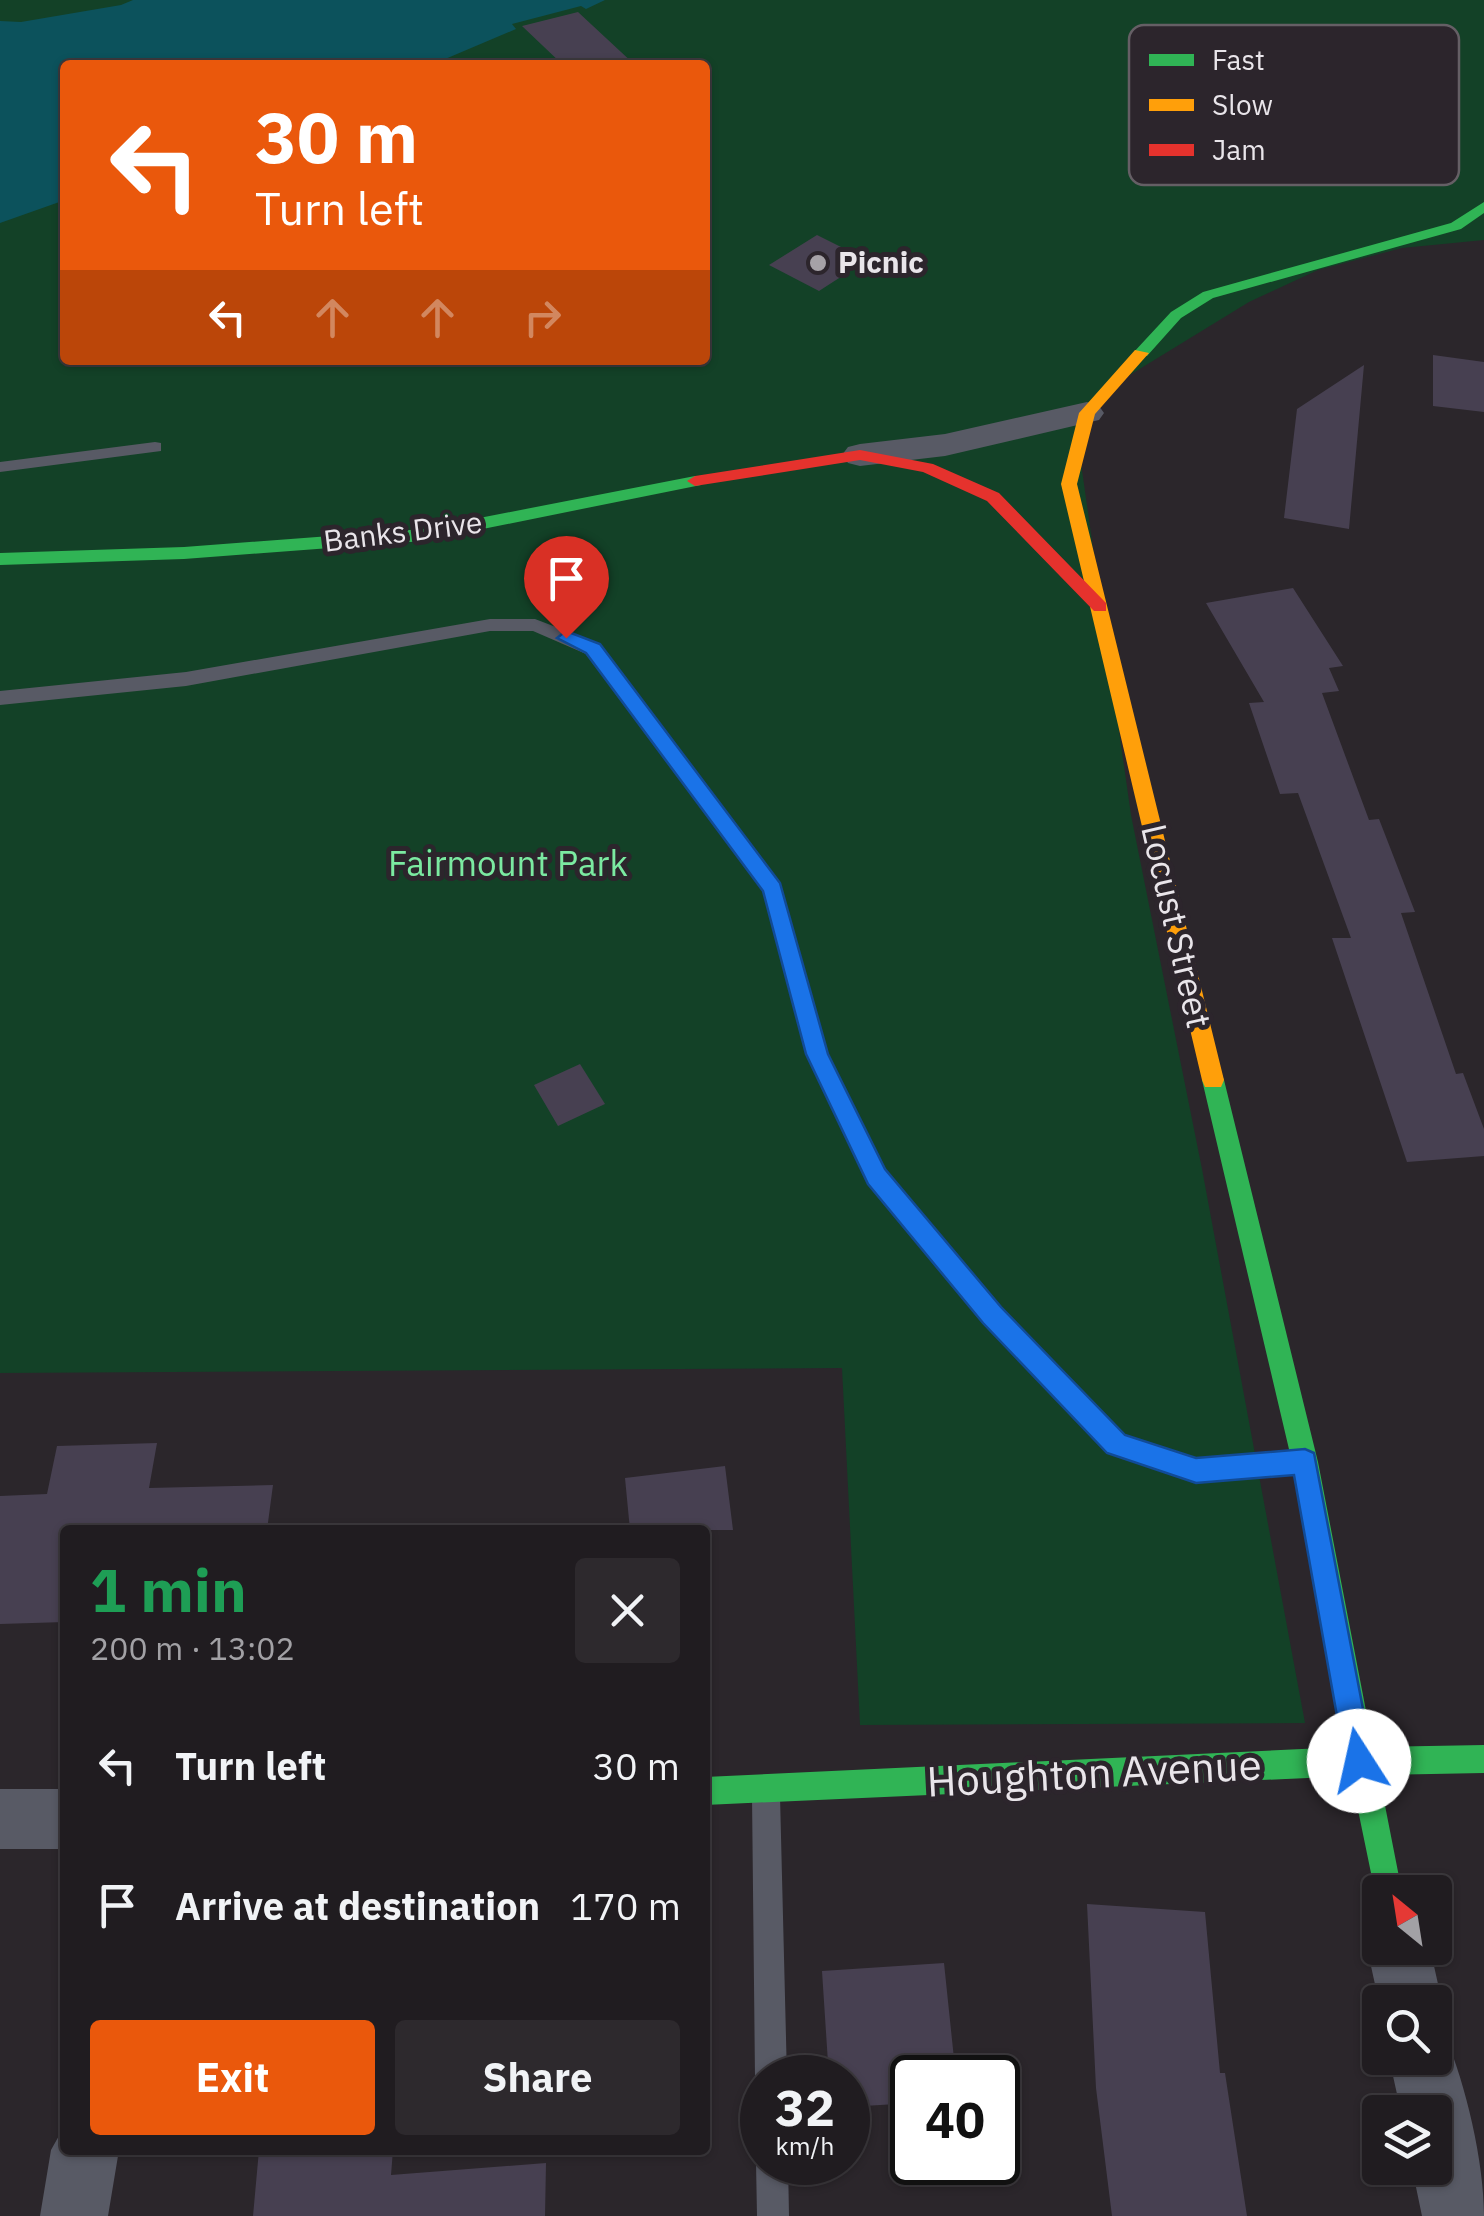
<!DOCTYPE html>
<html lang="en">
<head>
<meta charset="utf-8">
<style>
	:root { --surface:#201c20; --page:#2d292d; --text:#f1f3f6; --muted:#a2a1a5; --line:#3d3a3e; --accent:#ea580c }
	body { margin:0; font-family:"IBM Plex Sans",sans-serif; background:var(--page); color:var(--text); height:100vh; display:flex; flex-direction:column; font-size:38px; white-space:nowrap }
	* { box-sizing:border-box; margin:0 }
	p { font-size:32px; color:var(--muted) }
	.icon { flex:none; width:55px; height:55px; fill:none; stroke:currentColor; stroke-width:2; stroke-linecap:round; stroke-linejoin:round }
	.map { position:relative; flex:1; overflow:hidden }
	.drawer { position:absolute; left:60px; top:1525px; width:650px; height:630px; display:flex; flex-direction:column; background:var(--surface); border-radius:10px; box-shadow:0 2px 8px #0004,0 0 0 2px var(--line) }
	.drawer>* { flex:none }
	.top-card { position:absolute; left:60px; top:60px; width:650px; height:305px; border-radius:10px; box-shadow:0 2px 8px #0004,0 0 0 2px var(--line); background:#ea580c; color:#fff; overflow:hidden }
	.needle { width:65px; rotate:330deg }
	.controls { position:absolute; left:1362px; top:1875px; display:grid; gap:20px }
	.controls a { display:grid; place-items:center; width:90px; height:90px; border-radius:10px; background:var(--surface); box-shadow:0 2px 8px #0004,0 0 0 2px var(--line); font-size:50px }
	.speed { position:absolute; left:740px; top:2055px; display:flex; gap:20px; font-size:50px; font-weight:700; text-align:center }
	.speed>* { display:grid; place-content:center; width:130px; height:130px; border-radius:50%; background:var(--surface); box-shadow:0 2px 8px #0004,0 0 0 2px var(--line); line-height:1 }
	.speed small { font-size:25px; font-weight:400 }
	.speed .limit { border:5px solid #111; border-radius:15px; background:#fff; color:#111 }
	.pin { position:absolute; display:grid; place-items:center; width:85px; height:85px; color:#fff; margin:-102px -42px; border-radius:50% 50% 50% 0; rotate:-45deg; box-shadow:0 0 10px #0007 }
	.pin .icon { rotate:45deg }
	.me { position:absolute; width:110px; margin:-55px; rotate:350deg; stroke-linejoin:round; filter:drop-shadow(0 0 8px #0008) }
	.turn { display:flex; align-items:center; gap:35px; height:210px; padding:0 30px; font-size:45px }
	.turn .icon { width:130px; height:130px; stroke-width:2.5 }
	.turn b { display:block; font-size:70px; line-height:85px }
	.lanes { display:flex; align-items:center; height:95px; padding:0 30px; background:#0003; justify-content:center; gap:50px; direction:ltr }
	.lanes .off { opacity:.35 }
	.round { display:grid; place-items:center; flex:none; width:105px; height:105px; border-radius:10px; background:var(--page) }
	.overview { display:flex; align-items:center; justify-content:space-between; height:170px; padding:0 30px }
	h1 { font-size:60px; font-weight:800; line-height:75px; color:#1e9e55 }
	.primary-button { display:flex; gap:20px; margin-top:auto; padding:20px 30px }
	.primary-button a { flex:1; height:115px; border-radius:10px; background:var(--accent); color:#fff; font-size:40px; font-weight:800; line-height:115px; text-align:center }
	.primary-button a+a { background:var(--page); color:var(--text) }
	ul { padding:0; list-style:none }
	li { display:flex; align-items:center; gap:30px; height:140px; padding:0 30px }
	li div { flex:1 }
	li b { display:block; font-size:38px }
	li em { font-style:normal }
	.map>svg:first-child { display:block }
	.green { fill:#134127; fill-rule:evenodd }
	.water { fill:#0c525c }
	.building { fill:#474051 }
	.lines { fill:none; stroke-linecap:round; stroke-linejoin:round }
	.lane { fill:#585a65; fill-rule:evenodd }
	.street { fill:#585a65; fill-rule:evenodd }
	.fast { fill:#30b455; fill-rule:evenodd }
	.slow { fill:#ff9f0a; fill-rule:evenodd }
	.jam { fill:#e5322d; fill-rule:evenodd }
	.route { fill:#1a73e8; stroke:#114b97; stroke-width:2.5 }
	.poi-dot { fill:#a6a2a7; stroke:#2c252c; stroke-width:4 }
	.labels { text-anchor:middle; stroke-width:10; stroke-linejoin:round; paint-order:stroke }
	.far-poi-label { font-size:30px; font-weight:bold; fill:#e9e5ea; stroke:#2c252c; text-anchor:start }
	.far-street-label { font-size:30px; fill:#e9e5ea; stroke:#2c252c }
	.park-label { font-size:35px; fill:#7beaa1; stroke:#2c252c }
	.street-label { font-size:35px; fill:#e9e5ea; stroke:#2c252c }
	.near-street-label { font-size:42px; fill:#e9e5ea; stroke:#2c252c }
	.key { fill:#2c252c; stroke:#655f65; stroke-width:2.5 }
	.key-label { font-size:28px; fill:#e9e5ea }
</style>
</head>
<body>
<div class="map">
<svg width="1484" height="2216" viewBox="0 0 1484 2216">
	<rect width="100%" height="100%" fill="#2b262b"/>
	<path class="green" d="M0,0H1484V240L1402,248L1318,270L1249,302L1107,389L1079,449L1131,815L1202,1169L1305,1723L860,1725L842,1368L0,1373ZM65,65H705V360H65Z"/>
	<path class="water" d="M133,0H605L586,9L581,6L512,24L516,29L431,65H65V200L0,223V21L21,22L121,5Z"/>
	<path class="building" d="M578,12L635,65H563L522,26Z
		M817,235L867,260L819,291L769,265Z
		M1433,355L1484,362V412L1433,406Z
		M1364,365L1349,529L1284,518L1297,409Z
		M1293,588L1343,666L1329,668L1339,691L1322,693L1369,820L1379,819L1415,912L1401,913L1456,1074L1463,1073L1484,1129V1156L1407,1162L1332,938H1351L1298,793L1280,794L1249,703L1264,702L1206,603Z
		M580,1064L605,1104L558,1126L534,1085Z
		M157,1443L149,1488L273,1485L267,1530H65V1622L0,1624V1496L47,1494L57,1446Z
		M725,1466L733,1530H630L625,1478Z
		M1087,1904L1205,1912L1220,2073H1225L1247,2216H1112L1096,2088Z
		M944,1963L956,2078H912V2103L848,2107V2078H829L822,1971Z
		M259,2150H393L391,2175L546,2163L545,2216H253Z"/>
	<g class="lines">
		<path class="lane" d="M155,442L161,443V451L0,472V462Z
			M490,619H535L600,644L780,882L828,1053L884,1169L1001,1307L1124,1434L1196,1459L1303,1450L1312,1453L1316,1462L1312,1471L1196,1483L1107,1453L983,1323L868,1183L806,1053L763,890L586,654L533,631H490L186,686L0,705V691L186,672Z
			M766,1782L776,1786L780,1796L787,2078H762V2090L755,2078L752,1796L756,1786Z
			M762,2150V2162H788L789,2216H757L756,2162Z"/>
		<path class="street" d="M1087,402L1099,406L1104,413L1099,420L945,456L860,466L848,463L842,455L848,447L860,444L945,434Z
			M0,1789H65V1849H0Z
			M1380,1924V1948H1430L1442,2002L1435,2019V2002H1380V2007L1367,1948Z
			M1435,2031L1445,2035C1466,2086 1484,2161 1484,2216H1422L1412,2168H1435V2112H1401L1389,2058H1435Z
			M65,2125V2150H119L108,2216H40L51,2150Z"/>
		<path class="fast" d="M1484,202V213L1461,229L1213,298L1181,318L1147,356L1133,353L1171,312L1203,292L1451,223Z
			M695,476L703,481L701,485L423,541L184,559L0,565V553L184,547L423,529Z
			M1213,1071L1221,1073L1224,1080L1318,1462L1373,1747L1484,1745V1773L1379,1775L1402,1892H1380V1904L1377,1902L1351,1776L705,1805V1777L1345,1747L1292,1462L1202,1080L1205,1073Z"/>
		<path class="slow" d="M1135,350L1149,353L1095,414L1077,484L1224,1080L1221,1087H1205L1202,1080L1061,484L1079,413Z"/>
		<path class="jam" d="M860,450L933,464L999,493L1106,603V611H1094L987,501L923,472L860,460L695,486L687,481L695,476Z"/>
	</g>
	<path class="route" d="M566,631L600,644L780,883L828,1054L885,1169L1001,1307L1125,1435L1196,1458L1305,1449L1314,1453L1373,1761L1369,1771L1359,1775L1349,1771L1345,1761L1294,1475L1196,1483L1107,1453L983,1323L868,1184L806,1054L763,891L586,653L557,638Z"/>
	<circle class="poi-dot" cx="818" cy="263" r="10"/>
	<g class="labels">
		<g class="far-poi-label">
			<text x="838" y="273">Picnic</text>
		</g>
		<g class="far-street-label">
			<text transform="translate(403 532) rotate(-7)" y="10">Banks Drive</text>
		</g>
		<g class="park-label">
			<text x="508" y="876">Fairmount Park</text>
		</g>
		<g class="street-label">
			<text transform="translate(1176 926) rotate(77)" y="12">Locust Street</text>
		</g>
		<g class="near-street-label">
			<text transform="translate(1094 1773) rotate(-3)" y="15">Houghton Avenue</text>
		</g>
	</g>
	<rect x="1129" y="25" width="330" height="160" rx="15" class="key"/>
	<rect x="1149" y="54" width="45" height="12" fill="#30b455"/>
	<rect x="1149" y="99" width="45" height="12" fill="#ff9f0a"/>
	<rect x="1149" y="144" width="45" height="12" fill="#e5322d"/>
	<g class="key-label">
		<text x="1212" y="70">Fast</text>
		<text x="1212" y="115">Slow</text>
		<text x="1212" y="160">Jam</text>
	</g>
</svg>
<div class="controls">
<a><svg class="needle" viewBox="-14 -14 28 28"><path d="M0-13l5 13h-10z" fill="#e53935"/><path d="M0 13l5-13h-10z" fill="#a2a1a5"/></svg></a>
<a><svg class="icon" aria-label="search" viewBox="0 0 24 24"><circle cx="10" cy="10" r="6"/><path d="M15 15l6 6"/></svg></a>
<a><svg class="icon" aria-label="layers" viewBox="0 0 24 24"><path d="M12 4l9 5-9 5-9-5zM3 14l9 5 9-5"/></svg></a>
</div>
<div class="speed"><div>32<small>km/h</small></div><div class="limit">40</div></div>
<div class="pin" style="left:566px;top:638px;background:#d93025"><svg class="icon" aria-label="arrive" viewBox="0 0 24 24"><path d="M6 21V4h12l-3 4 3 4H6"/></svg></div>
<svg class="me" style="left:1359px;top:1761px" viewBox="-20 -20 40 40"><circle r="19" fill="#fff"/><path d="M0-13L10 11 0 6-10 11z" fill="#1a73e8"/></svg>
<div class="top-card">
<div class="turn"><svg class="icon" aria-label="left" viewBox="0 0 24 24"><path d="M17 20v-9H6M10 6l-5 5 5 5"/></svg><div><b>30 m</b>Turn left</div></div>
<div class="lanes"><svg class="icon" aria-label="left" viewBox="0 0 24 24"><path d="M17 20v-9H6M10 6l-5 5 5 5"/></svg><svg class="icon off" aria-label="ahead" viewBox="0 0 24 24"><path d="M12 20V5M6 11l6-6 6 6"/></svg><svg class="icon off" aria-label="ahead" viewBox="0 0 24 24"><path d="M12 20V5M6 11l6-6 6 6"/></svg><svg class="icon off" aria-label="right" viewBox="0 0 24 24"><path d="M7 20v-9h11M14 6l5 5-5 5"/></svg></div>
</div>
<section class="drawer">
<div class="overview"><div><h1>1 min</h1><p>200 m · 13:02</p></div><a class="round"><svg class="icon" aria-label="close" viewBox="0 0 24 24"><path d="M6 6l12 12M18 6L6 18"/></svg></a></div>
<ul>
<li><svg class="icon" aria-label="left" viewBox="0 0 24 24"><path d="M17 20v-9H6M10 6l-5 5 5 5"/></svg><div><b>Turn left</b></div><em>30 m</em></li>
<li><svg class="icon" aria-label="arrive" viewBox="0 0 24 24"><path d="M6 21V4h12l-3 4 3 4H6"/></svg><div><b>Arrive at destination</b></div><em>170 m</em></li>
</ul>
<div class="primary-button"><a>Exit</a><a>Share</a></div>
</section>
</div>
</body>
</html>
